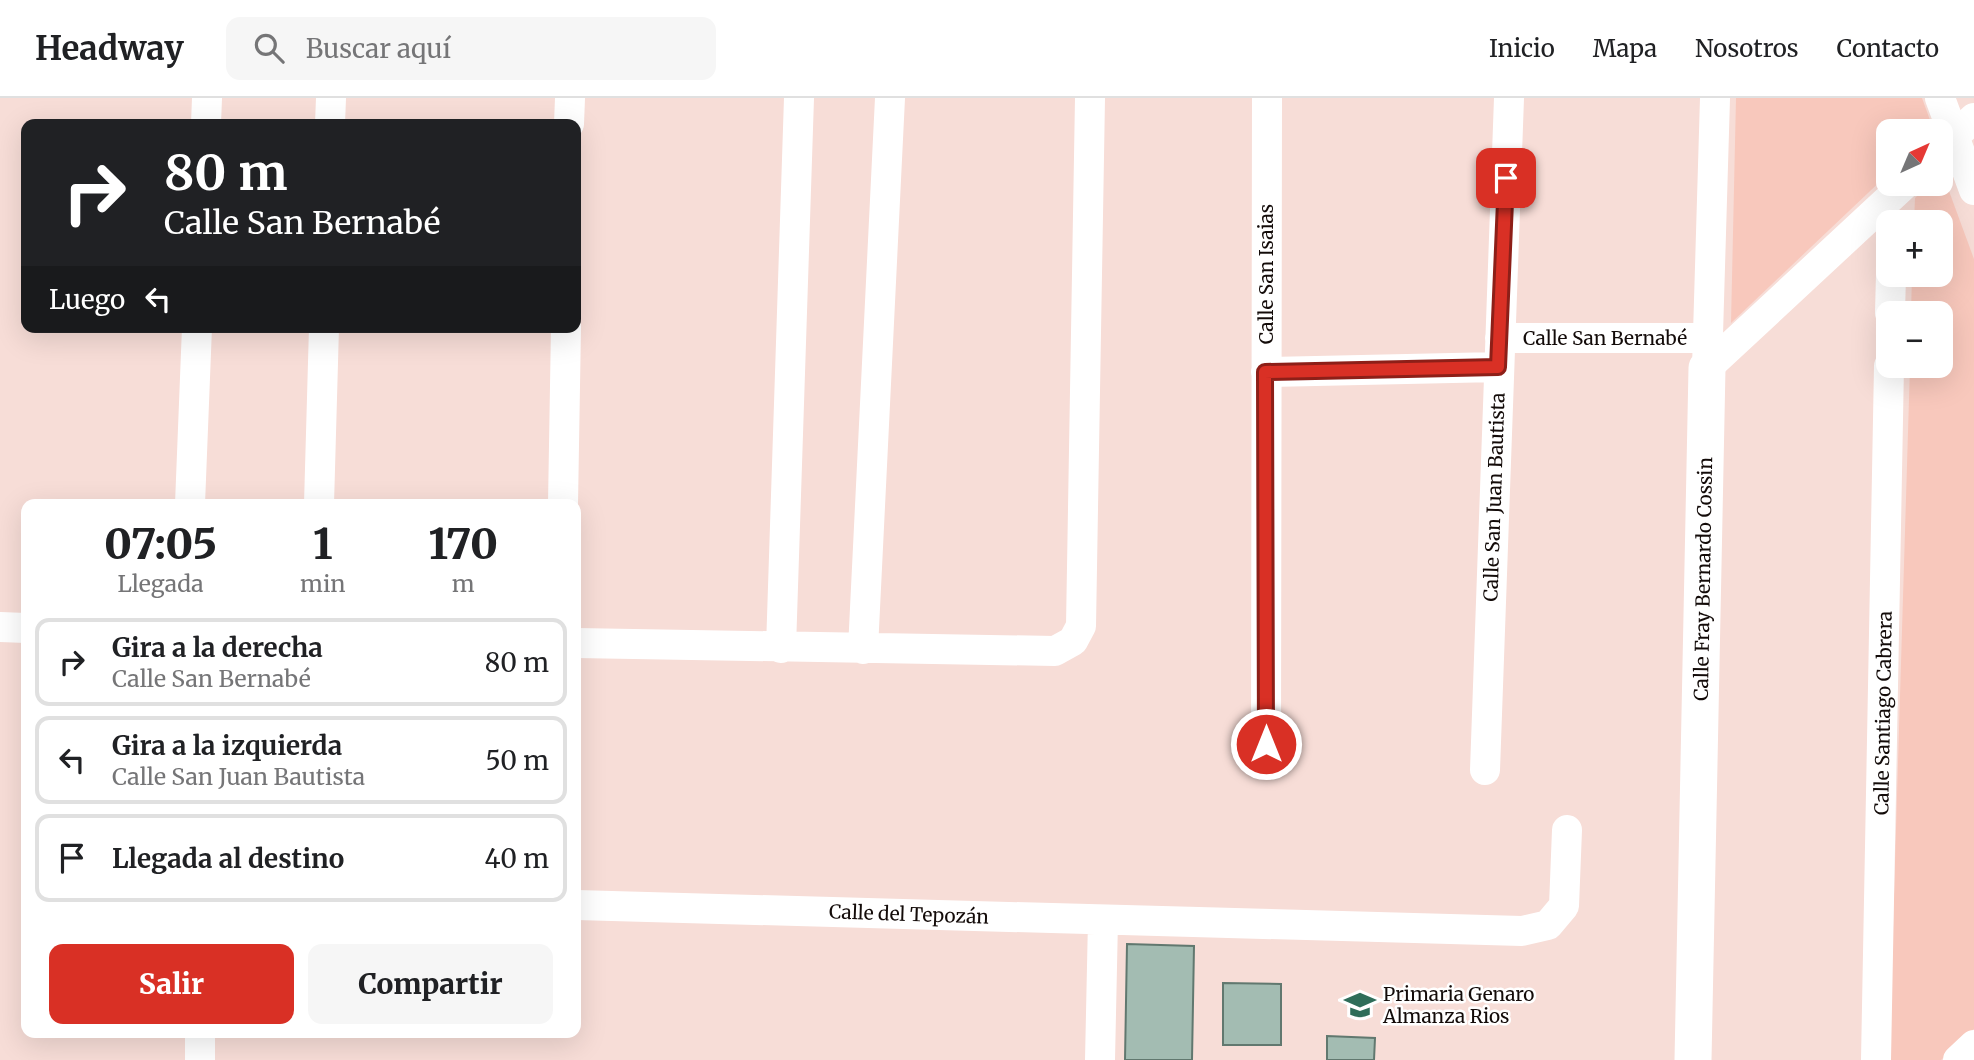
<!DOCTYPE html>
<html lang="es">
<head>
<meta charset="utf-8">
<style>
	:root { --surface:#fff; --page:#f6f6f6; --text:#202124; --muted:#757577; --line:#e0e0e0; --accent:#d93025 }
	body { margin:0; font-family:Merriweather,serif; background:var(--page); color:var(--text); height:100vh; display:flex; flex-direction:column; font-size:26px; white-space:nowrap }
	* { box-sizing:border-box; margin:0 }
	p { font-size:23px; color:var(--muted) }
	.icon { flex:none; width:38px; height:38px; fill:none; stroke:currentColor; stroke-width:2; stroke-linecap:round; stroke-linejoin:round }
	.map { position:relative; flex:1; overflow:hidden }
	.side { position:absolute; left:21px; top:401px; width:560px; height:539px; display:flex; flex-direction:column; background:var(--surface); border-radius:14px; box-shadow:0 7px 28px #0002 }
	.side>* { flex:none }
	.top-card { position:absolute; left:21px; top:21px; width:560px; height:214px; border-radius:14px; box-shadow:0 7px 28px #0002; background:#202124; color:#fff; overflow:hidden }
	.needle { width:46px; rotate:44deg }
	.controls { position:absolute; left:1876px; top:21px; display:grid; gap:14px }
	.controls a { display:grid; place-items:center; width:77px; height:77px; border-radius:14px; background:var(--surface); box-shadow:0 7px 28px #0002; font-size:35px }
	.pin { position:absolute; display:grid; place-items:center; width:60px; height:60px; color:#fff; margin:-30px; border-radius:14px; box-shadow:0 4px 10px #0006 }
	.me { position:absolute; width:77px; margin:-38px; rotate:0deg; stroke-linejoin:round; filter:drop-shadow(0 0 5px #0008) }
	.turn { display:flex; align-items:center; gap:24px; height:147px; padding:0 28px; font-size:32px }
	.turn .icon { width:91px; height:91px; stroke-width:2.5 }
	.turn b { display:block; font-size:49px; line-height:60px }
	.then { display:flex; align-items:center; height:66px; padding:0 28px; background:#0003; gap:14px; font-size:26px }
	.eta { display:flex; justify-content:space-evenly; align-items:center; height:119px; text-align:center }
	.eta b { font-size:42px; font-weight:800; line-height:49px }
	.button { display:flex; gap:14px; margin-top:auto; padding:14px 28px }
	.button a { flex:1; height:80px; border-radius:14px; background:var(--accent); color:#fff; font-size:28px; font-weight:800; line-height:80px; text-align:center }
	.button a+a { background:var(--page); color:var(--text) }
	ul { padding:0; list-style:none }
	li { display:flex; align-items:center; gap:21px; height:88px; margin:0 14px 10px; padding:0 14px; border:4px solid var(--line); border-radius:14px }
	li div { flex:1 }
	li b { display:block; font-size:26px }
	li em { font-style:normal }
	header { display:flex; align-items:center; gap:42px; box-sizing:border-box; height:98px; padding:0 35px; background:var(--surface); border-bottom:2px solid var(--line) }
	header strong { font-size:33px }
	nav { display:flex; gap:38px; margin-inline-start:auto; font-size:24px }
	.search { width:490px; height:63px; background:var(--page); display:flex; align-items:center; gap:18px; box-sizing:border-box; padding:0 24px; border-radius:14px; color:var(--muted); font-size:26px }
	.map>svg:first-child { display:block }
	.green { fill:#f8c8bc }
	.building { fill:#a3bcb2; stroke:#61786f; stroke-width:2 }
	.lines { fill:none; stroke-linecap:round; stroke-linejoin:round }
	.minor { stroke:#fff; stroke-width:30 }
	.tertiary { stroke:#fff; stroke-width:37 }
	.route-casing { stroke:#8d1f18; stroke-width:18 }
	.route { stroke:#d93025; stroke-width:12 }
	.labels { text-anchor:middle; stroke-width:5; stroke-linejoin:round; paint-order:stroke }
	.street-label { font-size:19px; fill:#130b09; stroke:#fff }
	.poi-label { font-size:19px; fill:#130b09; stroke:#fff; text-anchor:start }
</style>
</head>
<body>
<header>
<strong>Headway</strong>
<div class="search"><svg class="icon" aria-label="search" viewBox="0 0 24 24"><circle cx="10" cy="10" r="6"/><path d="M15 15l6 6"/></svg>Buscar aquí</div>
<nav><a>Inicio</a><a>Mapa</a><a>Nosotros</a><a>Contacto</a></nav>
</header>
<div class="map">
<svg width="1974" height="962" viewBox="0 0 1974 962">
	<rect width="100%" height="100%" fill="#f7ddd7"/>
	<path class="green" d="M1736,0H1922L1934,33H1888V76L1731,225Z
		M1942,74L1974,161V931L1941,962H1889L1910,268H1941V215H1911L1912,177H1941V124H1914L1915,100L1929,86H1941Z"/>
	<path class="building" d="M1127,846L1194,848L1192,962H1125Z
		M1223,885L1281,886V947H1223Z
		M1327,938L1375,940L1374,962H1327Z"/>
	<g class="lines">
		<path class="minor" d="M1940,0L1974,92
			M206,26L207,0
			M330,26L331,0
			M569,26L570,0
			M1941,51L1974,20
			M1890,215L1891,177
			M1500,240H1709
			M1707,270L1715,0
			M1707,270L1905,86
			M1266,274L1498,269
			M190,406L197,229
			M319,406L324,229
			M563,406L566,229
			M0,529L26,530
			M576,545L1055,553L1073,543L1081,528L1090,0
			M781,550L799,0
			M863,551L890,0
			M1266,646L1267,0
			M1485,672L1509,0
			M576,807L1522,833L1548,827L1564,808L1567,732
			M200,962V934
			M1100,962L1103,822
			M1876,962L1889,268
			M1958,962L1974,947"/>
		<path class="tertiary" d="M1693,962L1707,270"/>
	</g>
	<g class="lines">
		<defs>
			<path id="route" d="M1266,646L1265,274L1498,269L1506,80"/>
		</defs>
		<use href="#route" class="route-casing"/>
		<use href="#route" class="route"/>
	</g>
	<defs>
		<symbol id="school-bare" viewBox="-9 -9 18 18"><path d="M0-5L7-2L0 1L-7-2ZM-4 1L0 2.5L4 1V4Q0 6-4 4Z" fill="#2f6d59" stroke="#fff" stroke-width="2.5" paint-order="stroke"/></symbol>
	</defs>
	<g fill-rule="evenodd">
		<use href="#school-bare" x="1338" y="885" width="44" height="44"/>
	</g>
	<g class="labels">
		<g class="street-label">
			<text transform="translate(1266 176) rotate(-90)" y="7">Calle San Isaias</text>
			<text x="1605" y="247">Calle San Bernabé</text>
			<text transform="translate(1494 399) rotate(-88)" y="7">Calle San Juan Bautista</text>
			<text transform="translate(1703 481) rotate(-89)" y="7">Calle Fray Bernardo Cossin</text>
			<text transform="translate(1883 615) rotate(-89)" y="7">Calle Santiago Cabrera</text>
			<text transform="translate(909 816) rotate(2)" y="7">Calle del Tepozán</text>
		</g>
		<g class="poi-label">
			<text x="1383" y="903">Primaria Genaro<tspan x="1383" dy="22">Almanza Rios</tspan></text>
		</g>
	</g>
</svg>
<div class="controls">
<a><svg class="needle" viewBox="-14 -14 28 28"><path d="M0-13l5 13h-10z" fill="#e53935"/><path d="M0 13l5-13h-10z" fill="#757577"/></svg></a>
<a>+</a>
<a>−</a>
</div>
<div class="pin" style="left:1506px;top:80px;background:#d93025"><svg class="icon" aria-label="arrive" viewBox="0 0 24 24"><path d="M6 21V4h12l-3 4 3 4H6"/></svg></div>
<svg class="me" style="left:1266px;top:646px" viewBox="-20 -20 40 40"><circle r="17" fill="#d93025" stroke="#fff" stroke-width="3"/><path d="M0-11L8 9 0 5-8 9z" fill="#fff"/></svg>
<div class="top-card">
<div class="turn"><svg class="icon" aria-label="right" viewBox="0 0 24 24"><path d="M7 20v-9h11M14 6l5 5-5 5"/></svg><div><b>80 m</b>Calle San Bernabé</div></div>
<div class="then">Luego<svg class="icon" aria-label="left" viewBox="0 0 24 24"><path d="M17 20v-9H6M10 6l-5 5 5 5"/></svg></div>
</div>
<section class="side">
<div class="eta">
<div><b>07:05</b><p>Llegada</p></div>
<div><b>1</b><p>min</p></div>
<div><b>170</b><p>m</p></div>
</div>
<ul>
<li><svg class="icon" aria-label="right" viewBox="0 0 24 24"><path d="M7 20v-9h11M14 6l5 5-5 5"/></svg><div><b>Gira a la derecha</b><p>Calle San Bernabé</p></div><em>80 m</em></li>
<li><svg class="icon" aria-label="left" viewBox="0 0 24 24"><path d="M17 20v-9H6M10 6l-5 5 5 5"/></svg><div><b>Gira a la izquierda</b><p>Calle San Juan Bautista</p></div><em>50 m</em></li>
<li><svg class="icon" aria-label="arrive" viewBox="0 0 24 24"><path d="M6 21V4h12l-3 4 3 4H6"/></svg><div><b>Llegada al destino</b></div><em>40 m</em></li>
</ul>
<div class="button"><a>Salir</a><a>Compartir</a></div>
</section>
</div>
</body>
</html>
